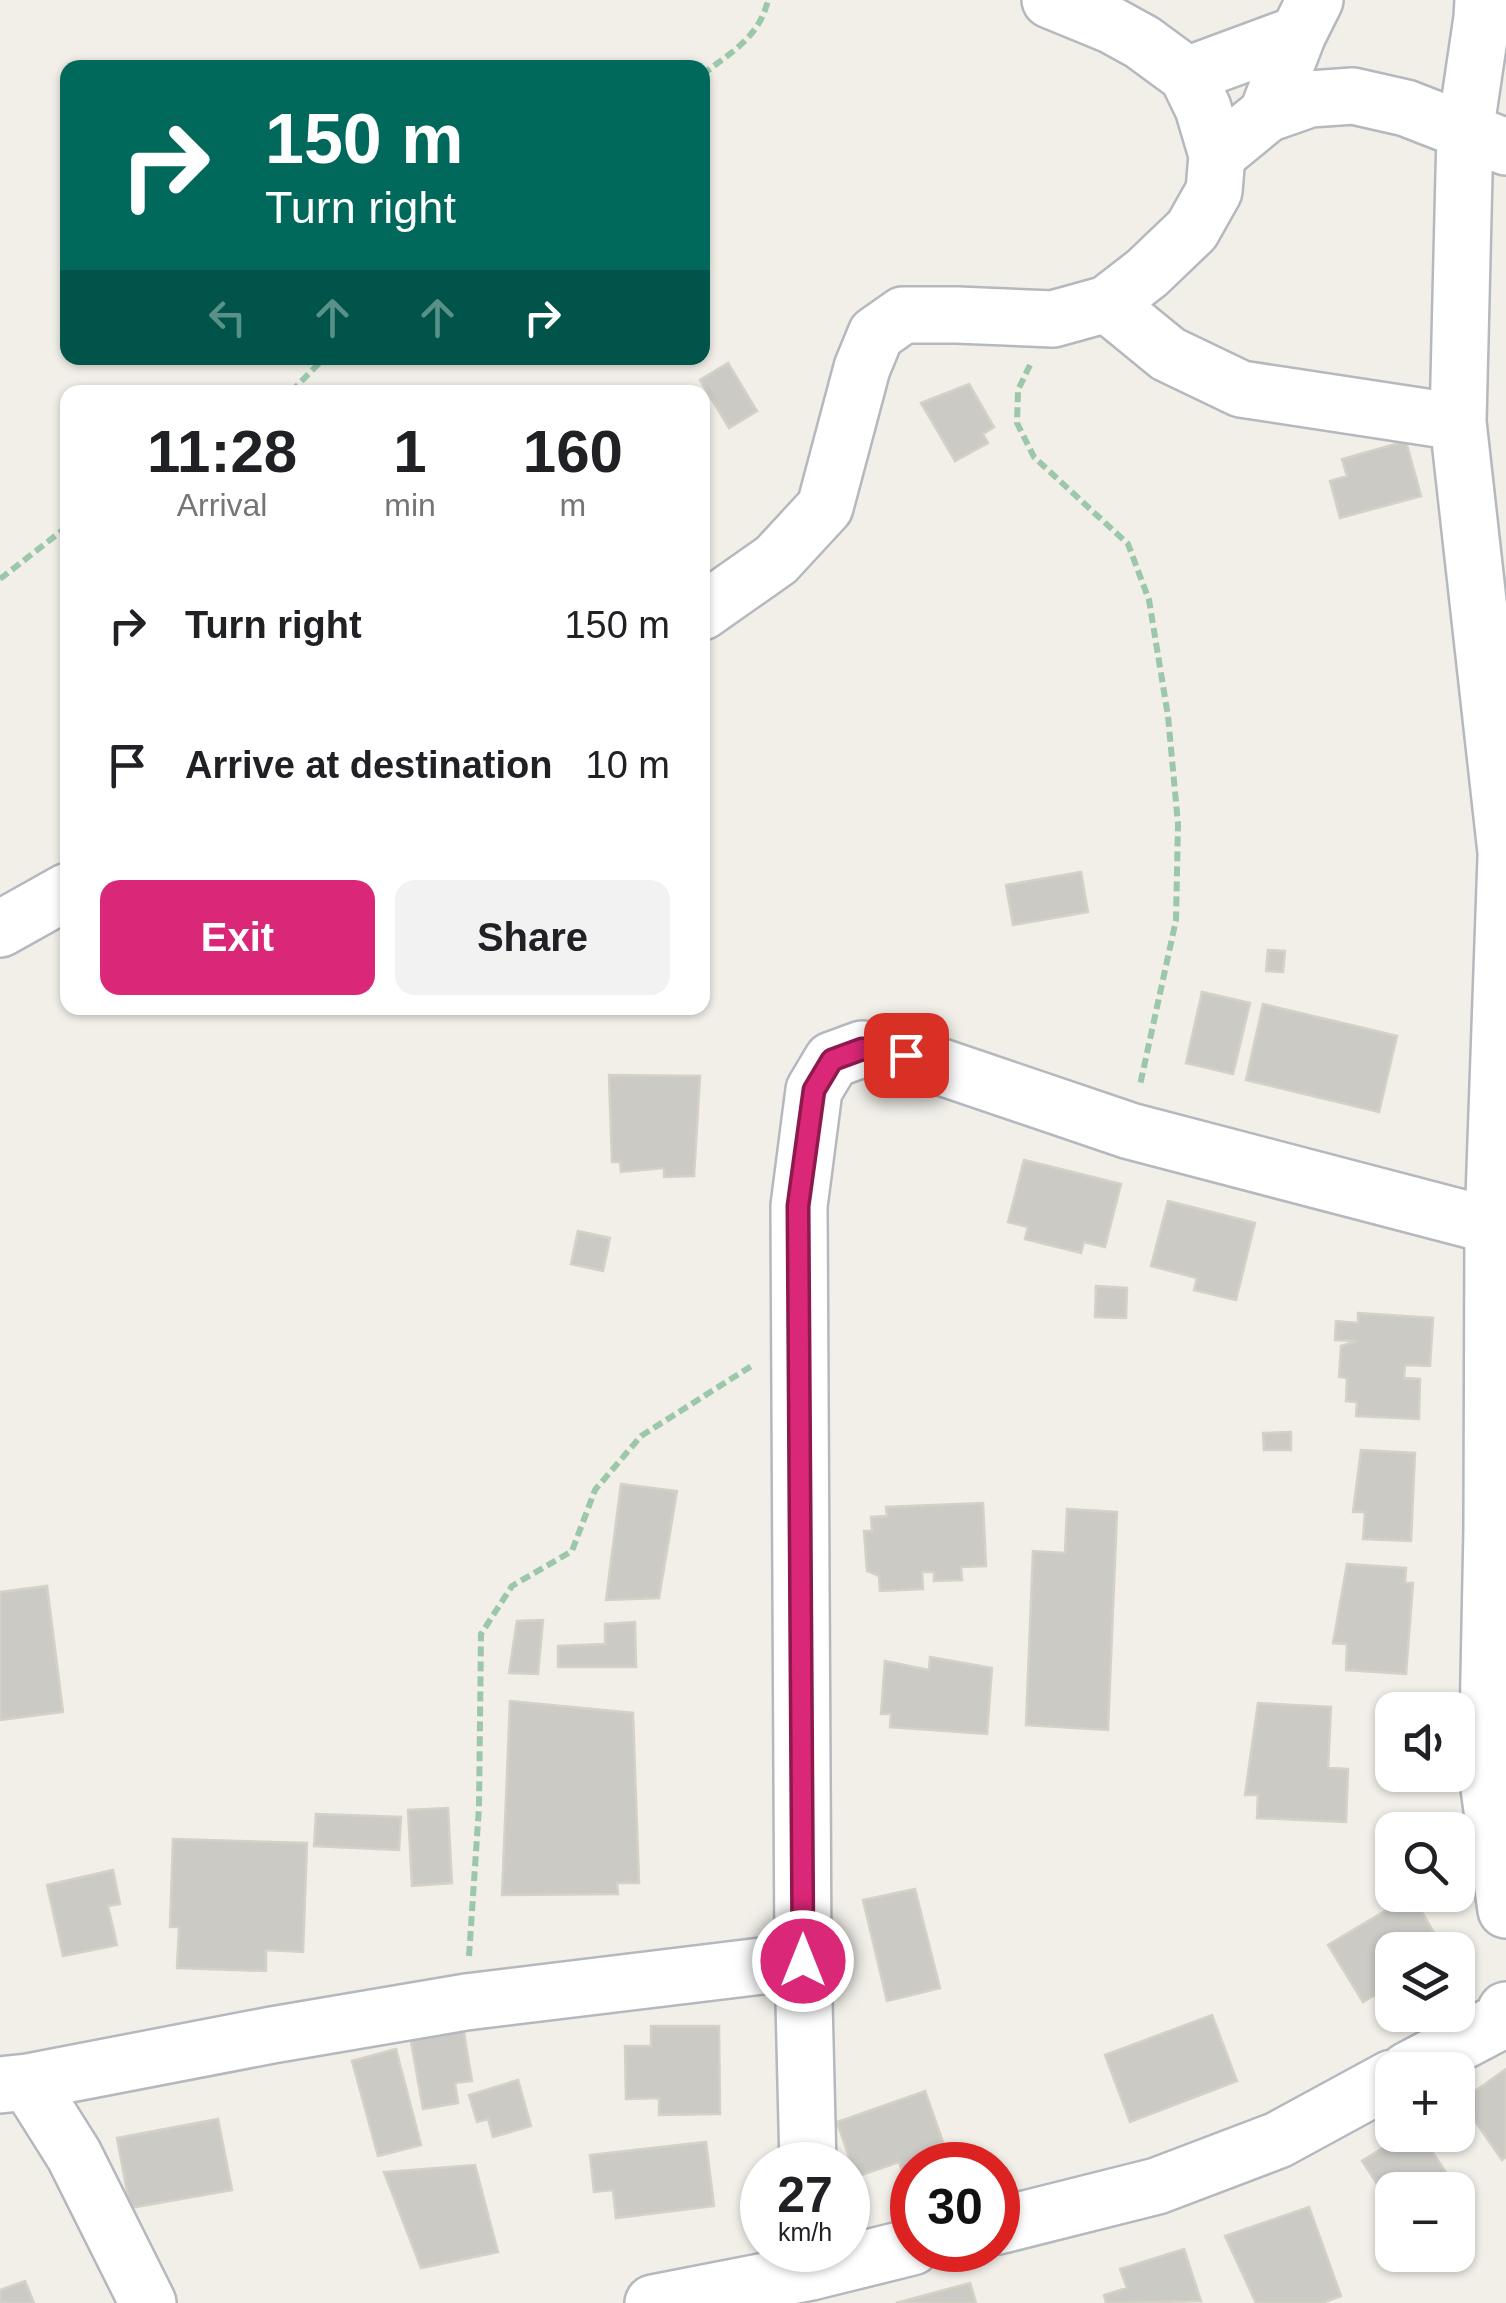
<!DOCTYPE html>
<html lang="en">
<head>
<meta charset="utf-8">
<style>
	:root { --surface:#fff; --page:#f2f2f2; --text:#202124; --muted:#757577; --accent:#db2777 }
	body { margin:0; font-family:Arial,sans-serif; background:var(--page); color:var(--text); height:100vh; display:flex; flex-direction:column; font-size:38px; white-space:nowrap }
	* { box-sizing:border-box; margin:0 }
	p { font-size:32px; color:var(--muted) }
	.icon { flex:none; width:55px; height:55px; fill:none; stroke:currentColor; stroke-width:2; stroke-linecap:round; stroke-linejoin:round }
	.map { position:relative; flex:1; overflow:hidden }
	.drawer { position:absolute; left:60px; top:385px; width:650px; height:630px; display:flex; flex-direction:column; background:var(--surface); border-radius:20px; box-shadow:0 2px 8px #0004 }
	.drawer>* { flex:none }
	.hud { position:absolute; left:60px; top:60px; width:650px; height:305px; border-radius:20px; box-shadow:0 2px 8px #0004; background:#00695c; color:#fff; overflow:hidden }
	.fabs { position:absolute; left:1375px; top:1692px; display:grid; gap:20px }
	.fabs a { display:grid; place-items:center; width:100px; height:100px; border-radius:20px; background:var(--surface); box-shadow:0 2px 8px #0004; font-size:50px }
	.speed { position:absolute; left:740px; top:2142px; display:flex; gap:20px; font-size:50px; font-weight:700; text-align:center }
	.speed>* { display:grid; place-content:center; width:130px; height:130px; border-radius:50%; background:var(--surface); box-shadow:0 2px 8px #0004; line-height:1 }
	.speed small { font-size:25px; font-weight:400 }
	.speed .limit { border:15px solid #d22; background:#fff; color:#111 }
	.pin { position:absolute; display:grid; place-items:center; width:85px; height:85px; color:#fff; margin:-42px; border-radius:20px; box-shadow:0 5px 15px #0006 }
	.me { position:absolute; width:110px; margin:-55px; rotate:0deg; stroke-linejoin:round; filter:drop-shadow(0 0 8px #0008) }
	.turn { display:flex; align-items:center; gap:35px; height:210px; padding:0 40px; font-size:45px }
	.turn .icon { width:130px; height:130px; stroke-width:2.5 }
	.turn b { display:block; font-size:70px; line-height:85px }
	.lanes { display:flex; align-items:center; height:95px; padding:0 40px; background:#0003; justify-content:center; gap:50px; direction:ltr }
	.lanes .off { opacity:.35 }
	.eta { display:flex; justify-content:space-evenly; align-items:center; height:170px; text-align:center }
	.eta b { font-size:60px; font-weight:700; line-height:70px }
	.cta { display:flex; gap:20px; margin-top:auto; padding:20px 40px }
	.cta a { flex:1; height:115px; border-radius:20px; background:var(--accent); color:#fff; font-size:40px; font-weight:700; line-height:115px; text-align:center }
	.cta a+a { background:var(--page); color:var(--text) }
	ul { padding:0; list-style:none }
	li { display:flex; align-items:center; gap:30px; height:140px; padding:0 40px }
	li div { flex:1 }
	li b { display:block; font-size:38px }
	li em { font-style:normal }
	.map>svg:first-child { display:block }
	.building { fill:#cccac5; stroke:#d6d1c6; stroke-width:2.5 }
	.lines { fill:none; stroke-linecap:round; stroke-linejoin:round }
	.minor-casing { stroke:#b5b8bc; stroke-width:60 }
	.path { stroke:#9cc7a9; stroke-width:6; stroke-dasharray:10 5; stroke-linecap:butt }
	.minor { stroke:#fff; stroke-width:55 }
	.route-casing { stroke:#8e194d; stroke-width:25 }
	.route { stroke:#db2777; stroke-width:18 }
</style>
</head>
<body>
<div class="map">
<svg width="1506" height="2303" viewBox="0 0 1506 2303">
	<rect width="100%" height="100%" fill="#f1efe8"/>
	<path class="building" d="M728,363L757,411L729,428L700,380Z
		M969,384L994,427L983,434L988,443L955,461L921,403Z
		M1406,441L1421,496L1340,518L1330,481L1347,476L1342,459Z
		M1081,872L1088,912L1013,925L1006,885Z
		M1268,950L1285,951L1283,972L1266,971Z
		M1202,992L1250,1003L1233,1074L1186,1063Z
		M1263,1004L1397,1036L1379,1112L1246,1080Z
		M609,1075L700,1076L694,1176L664,1177V1168L621,1172L620,1162H612Z
		M1024,1160L1121,1184L1105,1247L1084,1242L1081,1253L1025,1239L1028,1227L1008,1222Z
		M1168,1201L1255,1223L1236,1300L1194,1290L1197,1278L1151,1266Z
		M578,1231L610,1238L603,1271L571,1264Z
		M1096,1286L1127,1288L1126,1318L1095,1317Z
		M1358,1313L1433,1318L1430,1366L1405,1365L1404,1378L1420,1379L1419,1419L1356,1416L1357,1402L1346,1401L1347,1378L1339,1377L1341,1346L1357,1341L1335,1340L1336,1321L1358,1323Z
		M1291,1432V1450H1264L1263,1433Z
		M1361,1450L1415,1453L1411,1541L1363,1539L1365,1512H1353Z
		M621,1484L677,1491L659,1598L606,1600Z
		M983,1503L986,1566L961,1567L962,1580L934,1581V1572H922L923,1589L880,1591L879,1576L867,1571L864,1531H872L871,1517L887,1516L886,1507Z
		M1067,1509L1117,1512L1108,1730L1026,1725L1033,1551L1065,1553Z
		M1347,1564L1406,1568L1405,1583H1413L1406,1674L1346,1670L1347,1644L1333,1643Z
		M47,1586L63,1712L0,1720V1592Z
		M543,1620L538,1674L509,1673L517,1621Z
		M635,1622L636,1667H558V1646L605,1644V1624Z
		M930,1657L992,1668L987,1734L890,1727L891,1714H881L885,1661L929,1670Z
		M510,1701L633,1713L639,1883H617L618,1894L502,1895Z
		M1258,1703L1331,1707L1328,1768L1348,1769L1346,1822L1257,1818L1258,1795H1245Z
		M448,1808L452,1883L412,1886L408,1810Z
		M316,1814L401,1817L399,1850L314,1846Z
		M173,1839L307,1843L303,1952L266,1950V1971L177,1968L179,1927H170Z
		M113,1870L120,1904L108,1906L117,1945L63,1956L47,1885Z
		M915,1889L940,1988L887,2001L863,1900Z
		M1412,1895L1444,1950H1392V1985L1363,2002L1328,1945Z
		M1212,2015L1237,2081L1130,2122L1105,2055Z
		M651,2026H719L720,2114L659,2115V2098L626,2099L625,2046H651Z
		M463,2027L472,2081L455,2083L458,2103L423,2109L410,2036Z
		M396,2049L421,2145L378,2156L352,2061Z
		M1506,2069V2157L1502,2160L1461,2101Z
		M518,2080L531,2126L493,2137L488,2119L477,2122L469,2095Z
		M925,2091L950,2162L940,2165H912V2175L904,2178L899,2162L856,2177L837,2122Z
		M218,2119L232,2190L130,2208L117,2138Z
		M1403,2135H1421L1471,2210L1458,2219V2190H1392V2207L1362,2161Z
		M706,2142L714,2206L616,2218L613,2190L594,2192L590,2155Z
		M475,2165L498,2252L421,2268L384,2172Z
		M1309,2207L1341,2296L1322,2303H1256L1225,2236Z
		M1184,2249L1201,2301L1106,2303L1104,2295L1127,2288L1120,2269Z
		M25,2281L34,2303H0V2290Z
		M970,2283L976,2303H896Z"/>
	<g class="lines">
		<defs>
			<path id="minor" d="M1483,0L1482,18L1465,133L1458,422L1506,852
				M1187,75L1298,34
				M1267,114L1298,34L1315,0
				M1217,155L1267,114L1310,99L1353,96L1406,108L1506,147
				M1107,304L1168,354L1241,389L1458,422
				M702,612L776,560L825,507L862,368L876,334L903,315H957L1053,319L1107,304L1147,273L1192,230L1214,191L1217,155L1203,108L1187,75L1142,42L1111,25L1050,0
				M1506,858L1493,1226L1492,1528L1487,1774L1506,1910
				M0,929L68,891
				M1408,2070L1501,2021L1506,2010
				M28,2082L74,2155L148,2303
				M0,2085L28,2082L272,2035L466,2002L803,1961
				M808,2165L803,1961L799,1206L814,1090L832,1060L862,1049L906,1055L1130,1131L1493,1226
				M998,2226L1157,2186L1278,2140L1392,2078
				M653,2303L811,2272L912,2247"/>
		</defs>
		<use href="#minor" class="minor-casing"/>
		<path class="path" d="M702,75C731,52 759,38 768,0
			M1030,365L1018,390L1017,423L1034,457L1128,544L1149,600L1168,716L1178,824L1176,920L1140,1085
			M291,392L324,358
			M0,579L68,526
			M469,1956L479,1807L481,1634L512,1586L572,1551L595,1490L641,1436L753,1365"/>
		<use href="#minor" class="minor"/>
	</g>
	<g class="lines">
		<defs>
			<path id="route" d="M803,1961L798,1206L814,1090L832,1060L862,1049L906,1055"/>
		</defs>
		<use href="#route" class="route-casing"/>
		<use href="#route" class="route"/>
	</g>
</svg>
<div class="fabs">
<a><svg class="icon" aria-label="sound" viewBox="0 0 24 24"><path d="M4 9h4l5-4v14l-5-4H4zM17 9q2 3 0 6"/></svg></a>
<a><svg class="icon" aria-label="search" viewBox="0 0 24 24"><circle cx="10" cy="10" r="6"/><path d="M15 15l6 6"/></svg></a>
<a><svg class="icon" aria-label="layers" viewBox="0 0 24 24"><path d="M12 4l9 5-9 5-9-5zM3 14l9 5 9-5"/></svg></a>
<a>+</a>
<a>−</a>
</div>
<div class="speed"><div>27<small>km/h</small></div><div class="limit">30</div></div>
<div class="pin" style="left:906px;top:1055px;background:#d93025"><svg class="icon" aria-label="arrive" viewBox="0 0 24 24"><path d="M6 21V4h12l-3 4 3 4H6"/></svg></div>
<svg class="me" style="left:803px;top:1961px" viewBox="-20 -20 40 40"><circle r="17" fill="#db2777" stroke="#fff" stroke-width="3"/><path d="M0-11L8 9 0 5-8 9z" fill="#fff"/></svg>
<div class="hud">
<div class="turn"><svg class="icon" aria-label="right" viewBox="0 0 24 24"><path d="M7 20v-9h11M14 6l5 5-5 5"/></svg><div><b>150 m</b>Turn right</div></div>
<div class="lanes"><svg class="icon off" aria-label="left" viewBox="0 0 24 24"><path d="M17 20v-9H6M10 6l-5 5 5 5"/></svg><svg class="icon off" aria-label="ahead" viewBox="0 0 24 24"><path d="M12 20V5M6 11l6-6 6 6"/></svg><svg class="icon off" aria-label="ahead" viewBox="0 0 24 24"><path d="M12 20V5M6 11l6-6 6 6"/></svg><svg class="icon" aria-label="right" viewBox="0 0 24 24"><path d="M7 20v-9h11M14 6l5 5-5 5"/></svg></div>
</div>
<section class="drawer">
<div class="eta">
<div><b>11:28</b><p>Arrival</p></div>
<div><b>1</b><p>min</p></div>
<div><b>160</b><p>m</p></div>
</div>
<ul>
<li><svg class="icon" aria-label="right" viewBox="0 0 24 24"><path d="M7 20v-9h11M14 6l5 5-5 5"/></svg><div><b>Turn right</b></div><em>150 m</em></li>
<li><svg class="icon" aria-label="arrive" viewBox="0 0 24 24"><path d="M6 21V4h12l-3 4 3 4H6"/></svg><div><b>Arrive at destination</b></div><em>10 m</em></li>
</ul>
<div class="cta"><a>Exit</a><a>Share</a></div>
</section>
</div>
</body>
</html>
